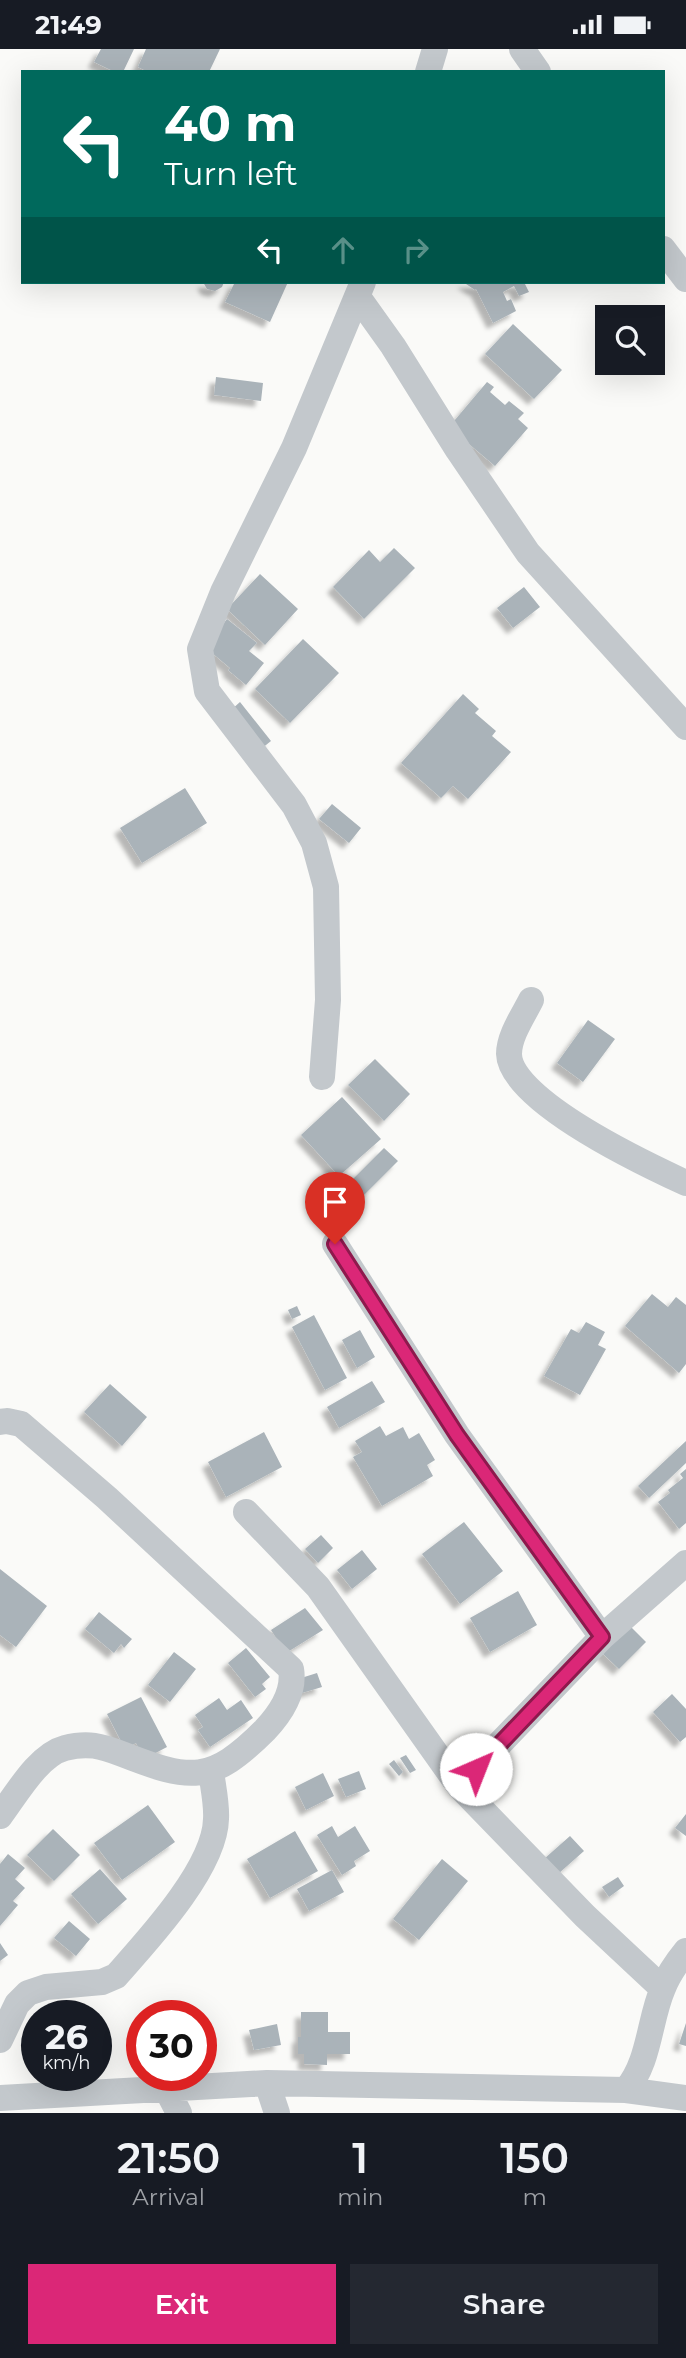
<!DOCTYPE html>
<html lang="en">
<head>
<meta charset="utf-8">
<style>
	:root { --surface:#171b24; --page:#242831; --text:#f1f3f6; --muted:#9ea1a6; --accent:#db2777 }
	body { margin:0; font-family:Montserrat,sans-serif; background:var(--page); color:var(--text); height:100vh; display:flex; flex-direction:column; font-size:26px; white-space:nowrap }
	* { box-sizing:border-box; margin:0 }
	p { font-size:23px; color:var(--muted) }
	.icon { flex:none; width:38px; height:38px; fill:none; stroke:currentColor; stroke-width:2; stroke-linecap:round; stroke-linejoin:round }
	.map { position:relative; height:2064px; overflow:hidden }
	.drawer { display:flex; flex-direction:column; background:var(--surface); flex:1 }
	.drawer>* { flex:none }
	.top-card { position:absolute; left:21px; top:21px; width:644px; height:214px; border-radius:0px; box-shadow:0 7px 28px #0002; background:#00695c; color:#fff; overflow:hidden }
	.fabs { position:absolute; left:595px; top:256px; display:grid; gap:14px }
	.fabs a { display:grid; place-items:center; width:70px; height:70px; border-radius:0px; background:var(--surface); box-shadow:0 7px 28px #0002; font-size:35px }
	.speed { position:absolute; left:21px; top:1951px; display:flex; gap:14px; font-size:35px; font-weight:700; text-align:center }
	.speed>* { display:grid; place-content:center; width:91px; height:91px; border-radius:50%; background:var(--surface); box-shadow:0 7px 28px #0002; line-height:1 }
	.speed small { font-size:18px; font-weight:400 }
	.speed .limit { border:10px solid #d22; background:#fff; color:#111 }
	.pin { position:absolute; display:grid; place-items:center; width:60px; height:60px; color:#fff; margin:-72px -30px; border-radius:50% 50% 50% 0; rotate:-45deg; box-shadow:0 0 7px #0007 }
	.pin .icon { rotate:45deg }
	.me { position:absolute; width:77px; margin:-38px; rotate:44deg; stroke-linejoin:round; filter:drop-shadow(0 0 5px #0008) }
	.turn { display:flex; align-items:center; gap:24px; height:147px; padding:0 28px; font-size:32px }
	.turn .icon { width:91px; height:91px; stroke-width:2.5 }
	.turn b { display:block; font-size:49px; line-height:60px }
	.lanes { display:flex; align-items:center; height:66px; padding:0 28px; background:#0003; justify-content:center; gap:35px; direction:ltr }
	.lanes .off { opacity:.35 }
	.eta { display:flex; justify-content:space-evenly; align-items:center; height:119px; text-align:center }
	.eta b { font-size:42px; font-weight:600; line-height:49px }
	.button { display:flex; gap:14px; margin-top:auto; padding:14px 28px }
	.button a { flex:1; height:80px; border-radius:0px; background:var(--accent); color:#fff; font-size:28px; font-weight:600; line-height:80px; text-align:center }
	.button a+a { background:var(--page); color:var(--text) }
	.status { display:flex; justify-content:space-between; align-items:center; height:49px; padding:0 35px; background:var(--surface); direction:ltr }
	.status svg { height:19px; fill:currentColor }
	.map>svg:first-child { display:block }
	.building { fill:#aab3b9; filter:url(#shadow) }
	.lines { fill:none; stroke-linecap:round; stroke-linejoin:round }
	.street { stroke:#c3c8cc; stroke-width:26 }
	.route-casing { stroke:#8e194d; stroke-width:18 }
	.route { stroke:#db2777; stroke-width:12 }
</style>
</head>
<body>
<div class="status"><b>21:49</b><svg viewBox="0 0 49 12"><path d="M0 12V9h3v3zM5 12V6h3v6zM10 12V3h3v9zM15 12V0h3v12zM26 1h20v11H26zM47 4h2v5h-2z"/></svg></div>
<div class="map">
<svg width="686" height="2064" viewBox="0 0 686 2064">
	<defs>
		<filter id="shadow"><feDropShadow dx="-6" dy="6" stdDeviation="2" flood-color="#0004"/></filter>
	</defs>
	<rect width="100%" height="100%" fill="#fafaf8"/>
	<path class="building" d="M101,0H134L123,23H115L94,13Z
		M146,0H220L209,23H148L138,18Z
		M203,233H224L222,238L215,242L207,240Z
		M235,233H288L270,273L225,253Z
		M463,233H524L529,243L519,247L514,237L503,243L507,252L511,250L516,262L493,274L476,240L475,241Z
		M513,275L562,321L534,350L485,305Z
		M216,328L263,334L261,352L214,346Z
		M487,333L494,338L490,343L505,356L509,352L524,364L518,370L528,379L495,417L449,378Z
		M394,499L415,519L364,570L333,538L369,501L380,513Z
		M260,525L298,560L265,596L227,560Z
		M524,538L540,558L513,579L497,559Z
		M227,570L257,594L249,602L264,614L246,636L228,621L230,619L205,598Z
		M303,590L339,624L290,674L255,640Z
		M463,645L479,660L475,664L496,682L492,687L511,703L468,750L453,737L441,749L401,714Z
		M240,653L271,692L261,700L230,662Z
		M185,739L207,774L142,814L120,779Z
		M332,755L361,779L349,794L319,770Z
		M588,971L615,990L583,1033L557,1014Z
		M375,1010L410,1045L384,1072L348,1036Z
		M342,1048L381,1090L339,1127L301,1086Z
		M384,1099L398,1112L358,1152L344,1139Z
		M652,1245L668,1258L676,1248L686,1256V1315L679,1324L625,1277Z
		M297,1257L301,1266L292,1270L288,1261Z
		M314,1266L347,1329L325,1341L292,1278Z
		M586,1273L605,1283L598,1296L606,1300L580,1346L544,1327L571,1280L579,1284Z
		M360,1281L375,1308L357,1319L342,1291Z
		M372,1332L385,1353L339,1379L327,1358Z
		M110,1335L147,1368L122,1397L84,1363Z
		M380,1377L386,1387L403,1378L409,1390L419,1384L435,1411L427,1416L433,1427L382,1457L353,1408L362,1403L355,1392Z
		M264,1383L282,1418L226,1448L208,1413Z
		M686,1392V1414L649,1449L638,1437Z
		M686,1420V1474L679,1480L658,1453L670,1444L668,1441L683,1429L680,1425Z
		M464,1473L503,1522L460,1555L422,1505Z
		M321,1486L333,1499L318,1514L305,1500Z
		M362,1501L377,1520L352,1540L337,1521Z
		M0,1520L47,1557L16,1598L0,1586Z
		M518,1542L537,1576L490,1603L470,1569Z
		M305,1559L323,1581L286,1604L271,1581Z
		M99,1563L132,1590L124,1599L121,1595L114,1604L85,1580Z
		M627,1574L646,1593L619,1620L600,1602Z
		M246,1599L270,1628L262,1635L266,1640L255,1648L228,1614Z
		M174,1603L196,1620L170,1653L148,1636Z
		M317,1624L322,1638L302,1644L298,1630Z
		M672,1645L686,1660V1688L680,1693L653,1663Z
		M141,1648L167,1698L144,1710L136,1694L125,1700L107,1665Z
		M219,1649L227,1661L241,1651L253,1669L210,1698L198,1681L203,1678L195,1666Z
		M406,1706L416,1721L410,1724L400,1709Z
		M394,1711L403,1723L399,1727L389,1715Z
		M359,1722L366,1740L346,1748L338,1730Z
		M323,1724L334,1747L306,1761L295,1738Z
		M148,1756L175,1793L122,1831L94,1794Z
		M686,1765V1787L675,1779Z
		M332,1777L338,1788L355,1777L370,1802L354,1812L356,1817L342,1826L317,1786Z
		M53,1780L80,1806L54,1832L27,1806Z
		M295,1782L318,1822L270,1849L247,1810Z
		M570,1787L584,1802L558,1825L544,1810Z
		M8,1805L25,1819L15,1830L25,1839L13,1852L18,1856L0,1877V1815Z
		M442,1810L468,1832L419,1891L393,1870Z
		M100,1820L127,1850L98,1875L71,1845Z
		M332,1821L344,1843L309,1862L297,1840Z
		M618,1828L624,1837L609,1848L602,1838Z
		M69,1872L90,1890L76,1907L54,1889Z
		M0,1894L8,1906L0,1912Z
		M301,1963H328V1983H350V2005H327V2016L304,2015V2005H298V1988H301Z
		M686,1974V1997L679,1995Z
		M277,1975L281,1996L254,2001L249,1981Z"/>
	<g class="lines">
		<path class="street" d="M522,0L538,23
			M428,23L435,0
			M663,200L686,230
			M358,248L393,297L458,401L528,504L686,678
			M531,951C523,967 509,987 509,1005C510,1052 647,1116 686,1134
			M322,1028L328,951L326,838L314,794L294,756L207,642L200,600L223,543L294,399L363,233
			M335,1195L457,1386L602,1588
			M0,1373L7,1372L21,1375L107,1449L291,1620C295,1643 281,1664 265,1681C211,1735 191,1732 122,1705C101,1697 88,1693 65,1699C38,1706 16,1746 0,1767
			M246,1463L318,1538L459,1737L585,1867L662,1939
			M459,1737L602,1588L686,1514
			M0,1991L17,1955L28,1944L46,1938L102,1933L116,1927C148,1891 215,1819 216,1770C217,1755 213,1738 211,1722
			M267,2034L277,2064
			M166,2039L179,2064
			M626,2041L686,2049
			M0,2049L267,2034L626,2041C650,2013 649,1971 663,1939C668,1926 677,1913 686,1902"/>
	</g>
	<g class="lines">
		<defs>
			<path id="route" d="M335,1195L457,1386L602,1588L476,1720"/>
		</defs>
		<use href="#route" class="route-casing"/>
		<use href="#route" class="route"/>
	</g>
</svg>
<div class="fabs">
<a><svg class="icon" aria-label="search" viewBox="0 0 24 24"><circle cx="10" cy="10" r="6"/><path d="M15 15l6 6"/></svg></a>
</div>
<div class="speed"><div>26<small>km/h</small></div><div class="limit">30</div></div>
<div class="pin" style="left:335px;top:1195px;background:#d93025"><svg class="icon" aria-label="arrive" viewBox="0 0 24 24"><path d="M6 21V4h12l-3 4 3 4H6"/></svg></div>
<svg class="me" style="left:476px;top:1720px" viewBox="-20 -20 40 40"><circle r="19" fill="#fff"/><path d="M0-13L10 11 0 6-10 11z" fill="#db2777"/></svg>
<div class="top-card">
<div class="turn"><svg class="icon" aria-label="left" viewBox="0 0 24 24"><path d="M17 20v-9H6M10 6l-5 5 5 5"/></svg><div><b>40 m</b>Turn left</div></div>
<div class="lanes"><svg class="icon" aria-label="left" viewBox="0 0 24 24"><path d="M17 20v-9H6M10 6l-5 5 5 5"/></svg><svg class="icon off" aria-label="ahead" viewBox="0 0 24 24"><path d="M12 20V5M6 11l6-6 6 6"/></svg><svg class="icon off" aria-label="right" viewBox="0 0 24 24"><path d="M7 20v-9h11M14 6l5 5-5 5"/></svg></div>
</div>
</div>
<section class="drawer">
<div class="eta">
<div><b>21:50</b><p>Arrival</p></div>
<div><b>1</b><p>min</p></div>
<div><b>150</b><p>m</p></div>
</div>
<div class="button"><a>Exit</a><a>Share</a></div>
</section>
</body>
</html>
